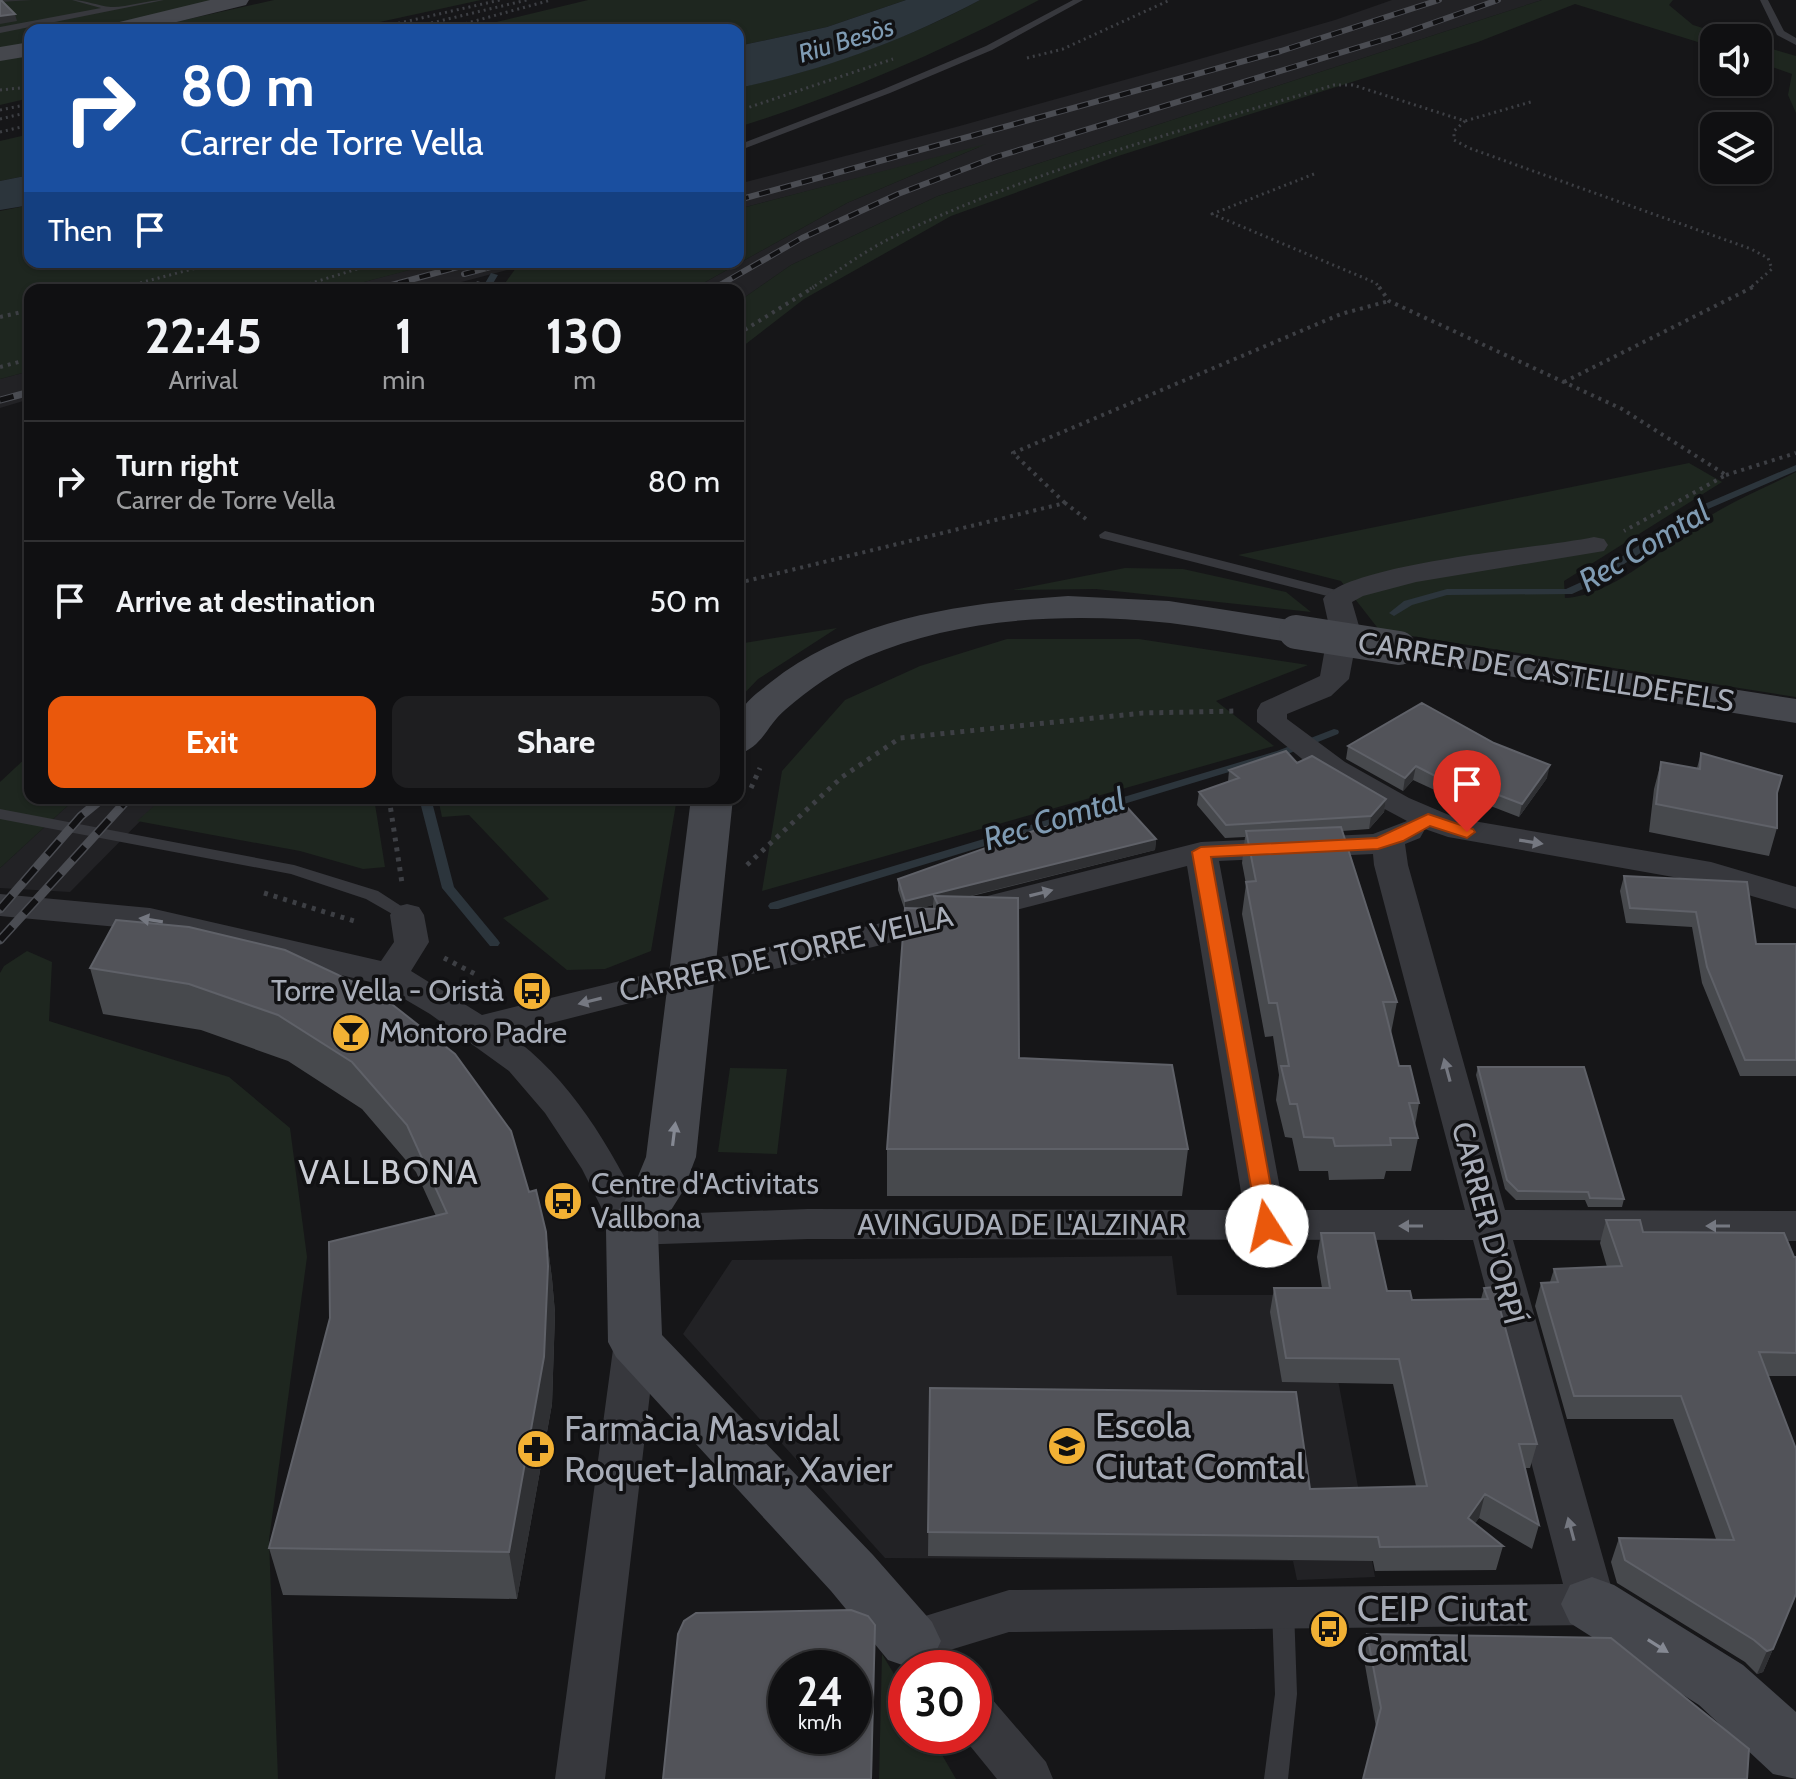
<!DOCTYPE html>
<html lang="en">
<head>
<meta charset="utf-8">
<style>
	:root { --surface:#101012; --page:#1e1e20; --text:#f1f3f6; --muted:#9c9d9f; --line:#303032; --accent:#ea580c }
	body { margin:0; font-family:Cabin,sans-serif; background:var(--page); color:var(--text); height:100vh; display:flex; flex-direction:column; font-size:30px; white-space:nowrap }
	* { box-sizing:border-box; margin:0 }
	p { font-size:26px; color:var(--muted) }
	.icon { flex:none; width:44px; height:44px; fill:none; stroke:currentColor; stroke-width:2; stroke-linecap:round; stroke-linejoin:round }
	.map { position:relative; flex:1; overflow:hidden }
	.details { position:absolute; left:24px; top:284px; width:720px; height:520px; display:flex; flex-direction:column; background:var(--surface); border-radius:16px; box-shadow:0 2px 6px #0004,0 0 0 2px var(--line) }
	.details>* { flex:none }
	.banner { position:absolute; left:24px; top:24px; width:720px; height:244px; border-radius:16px; box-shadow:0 2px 6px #0004,0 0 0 2px var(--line); background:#1a4fa0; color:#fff; overflow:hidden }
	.fabs { position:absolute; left:1700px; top:24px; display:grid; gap:16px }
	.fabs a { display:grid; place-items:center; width:72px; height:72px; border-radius:16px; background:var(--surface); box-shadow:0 2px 6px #0004,0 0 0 2px var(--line); font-size:40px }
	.speed { position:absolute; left:768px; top:1650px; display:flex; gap:16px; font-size:40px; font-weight:700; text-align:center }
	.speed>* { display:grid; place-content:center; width:104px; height:104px; border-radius:50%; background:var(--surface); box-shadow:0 2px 6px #0004,0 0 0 2px var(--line); line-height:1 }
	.speed small { font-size:20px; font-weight:400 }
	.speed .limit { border:12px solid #d22; background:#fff; color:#111 }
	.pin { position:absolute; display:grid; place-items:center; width:68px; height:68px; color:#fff; margin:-82px -34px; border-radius:50% 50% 50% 0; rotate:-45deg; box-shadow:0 0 8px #0007 }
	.pin .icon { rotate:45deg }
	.me { position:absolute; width:88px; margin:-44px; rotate:350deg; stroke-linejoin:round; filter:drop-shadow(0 0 6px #0008) }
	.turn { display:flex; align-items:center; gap:28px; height:168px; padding:0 24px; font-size:36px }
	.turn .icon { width:104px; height:104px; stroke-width:2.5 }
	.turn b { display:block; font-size:56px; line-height:68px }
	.then { display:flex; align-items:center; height:76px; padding:0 24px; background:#0003; gap:16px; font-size:30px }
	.eta { display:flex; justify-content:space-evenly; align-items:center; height:136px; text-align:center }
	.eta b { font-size:48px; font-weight:700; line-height:56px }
	.button { display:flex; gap:16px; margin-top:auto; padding:16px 24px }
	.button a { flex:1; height:92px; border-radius:16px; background:var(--accent); color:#fff; font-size:32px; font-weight:700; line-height:92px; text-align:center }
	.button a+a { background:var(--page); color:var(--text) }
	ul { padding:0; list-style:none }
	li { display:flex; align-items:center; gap:24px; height:120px; padding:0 24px; border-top:2px solid var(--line) }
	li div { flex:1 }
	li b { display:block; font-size:30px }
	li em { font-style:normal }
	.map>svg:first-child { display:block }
	.built { fill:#222225 }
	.green { fill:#1e261f }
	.water { fill:#2c353c }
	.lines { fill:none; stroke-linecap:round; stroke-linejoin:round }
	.stream { fill:#2c353c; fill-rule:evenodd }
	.path-far2 { stroke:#3d3f44; stroke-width:3; stroke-dasharray:2 4; stroke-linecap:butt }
	.path-far1 { stroke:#3d3f44; stroke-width:4; stroke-dasharray:3 5; stroke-linecap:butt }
	.path { stroke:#3d3f44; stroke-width:5; stroke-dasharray:4 6; stroke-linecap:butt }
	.lane { fill:#37383d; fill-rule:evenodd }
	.street { fill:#37383d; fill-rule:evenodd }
	.secondary { fill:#45474d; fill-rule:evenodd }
	.rail-far2-casing { stroke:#4a4c52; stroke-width:6 }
	.rail-far1-casing { stroke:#4a4c52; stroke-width:7 }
	.rail-casing { stroke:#4a4c52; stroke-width:9 }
	.rail-far2 { stroke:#111113; stroke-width:4; stroke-dasharray:11; stroke-linecap:butt }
	.rail-far1 { stroke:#111113; stroke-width:5; stroke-dasharray:14; stroke-linecap:butt }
	.rail { stroke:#111113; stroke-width:6; stroke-dasharray:18; stroke-linecap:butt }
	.secondary-bridge { stroke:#45474d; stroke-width:34 }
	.wall { fill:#47494d; fill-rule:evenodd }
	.shaded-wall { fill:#2f3033 }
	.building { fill:#525359; stroke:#5f6168; stroke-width:2; fill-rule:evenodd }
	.oneway { fill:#757881 }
	.oneway2 { fill:#858993 }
	.route { fill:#ea580c; stroke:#983908; stroke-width:2 }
	.labels { text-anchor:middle; stroke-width:7; stroke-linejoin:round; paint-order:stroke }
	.far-water-label { font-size:26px; font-style:italic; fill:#7f9bb3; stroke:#111113 }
	.street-label { font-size:30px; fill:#a8adb8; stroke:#111113 }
	.poi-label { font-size:30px; fill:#a8adb8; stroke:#111113; text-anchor:start }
	.water-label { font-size:32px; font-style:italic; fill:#7f9bb3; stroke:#111113 }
	.quarter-label { font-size:34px; letter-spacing:2px; fill:#c9ccd4; stroke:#111113 }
	.near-poi-label { font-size:36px; fill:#a8adb8; stroke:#111113; text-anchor:start }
</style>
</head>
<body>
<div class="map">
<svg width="1796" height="1779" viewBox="0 0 1796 1779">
	<rect width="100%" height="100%" fill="#161618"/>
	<path class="built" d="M1392,0H1542L938,196L791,265L738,302V290H691L847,203L979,147L738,209V184L956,127L1196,60L1335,20Z
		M438,262H538L431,290H334Z
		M30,371V399L0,408V379Z
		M76,798H163L70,892L0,888V868Z
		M1172,1256L1177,1295H1322L1375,1577L1297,1580L1293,1561L885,1558L683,1334L732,1260Z"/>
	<path class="green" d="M0,0H214L96,30H30V43L0,48Z
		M274,0H481L343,30H139Z
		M588,0H906L827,27L738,46V30H463Z
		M980,0H1039C943,51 842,95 738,127V88C819,71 907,39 980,0Z
		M1542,0H1673L1669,5L1693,25L1735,38H1714V47L1575,4L1478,42L1115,157L951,216L804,299L738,350V302L791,265L938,196Z
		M1758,45L1796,56V113L1788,95L1792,74L1758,62Z
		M30,55V98L0,105V60Z
		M30,134V175L0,181V141Z
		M986,144L847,203L691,290H500L516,268L538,262H738V209Z
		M30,205V262L436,263L334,290H30V371L0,379V211Z
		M1689,463L1722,482L1564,581L1565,598C1615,596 1670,541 1713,514C1739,498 1769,486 1796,472V697L1380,631L1341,581L1238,555Z
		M1125,568L1183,569L1286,592L1311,612L1096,589L1013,590Z
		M837,628L758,679L738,700V644Z
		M1007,639H1139L1308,665L1216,701L1274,746L762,891L782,771L845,700L920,666Z
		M30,754V798H76L0,868V782Z
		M163,798H374L385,867L363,869L300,851L137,821Z
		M438,798H677L651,951L605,969L567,970L503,918L549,899L469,815L442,817Z
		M27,951L52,962L49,1021L229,1077L290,1128L307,1257L269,1540L278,1779H0V973L4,966Z
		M730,1068L787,1069L777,1154L718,1152Z
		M882,1654L906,1694V1736H931L956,1779H879Z"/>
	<path class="water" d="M906,0H980C904,40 822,71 738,88V46L827,27Z
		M30,175V205L0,210V181Z"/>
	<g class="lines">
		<path class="stream" d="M491,273L498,275L489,290H481Z
			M1796,465V471L1701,512L1596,583L1572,594L1447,595L1412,605L1394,616L1389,613L1404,601L1447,589H1566L1588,579L1695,508Z
			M1334,729L1338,730L1339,732L1338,734L1285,755L778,909H770L768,906L770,903L1277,751Z
			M419,798H431L454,887L498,940L500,943L498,946H490L442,888Z"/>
		<path class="path-far2" d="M369,30L500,0
			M402,30L527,0
			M442,30L551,0
			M1027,58L1063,49L1170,0
			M0,90L30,87
			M0,110L30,104
			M738,111L893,59
			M0,119L30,112
			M1465,121L1454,131V140L1469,148L1751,249L1768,258L1772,269L1749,289
			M0,132L30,125
			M1314,174L1212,214L1376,283L1380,289
			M117,289L219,262
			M292,289L380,262
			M476,289L479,279
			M810,289C837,272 864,251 893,237C1033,170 1186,129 1334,85H1353L1465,121L1534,101"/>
		<path class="path-far1" d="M1379,287L1389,301L1622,409L1726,475L1624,531
			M112,290L125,287
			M287,290L298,287
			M475,290L476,287
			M0,317L30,310
			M738,334L814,287
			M0,367L30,359
			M1564,382L1753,287
			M1726,475L1796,453
			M1065,503L1013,453L1341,314L1389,301
			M738,583L1065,503L1086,519"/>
		<path class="path" d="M751,788L760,768
			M389,798L402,883
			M747,865L842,777L900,738L1143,713L1238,711
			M264,893L354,921
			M444,958L479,976"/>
		<path class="lane" d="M72,0C86,0 98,6 111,7C124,8 148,0 164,0L0,33V27L101,8Z
			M1073,0H1083L992,50L890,93L738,151V145L884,89L986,46Z
			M1760,0H1768L1784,31L1796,38V45L1777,35Z
			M1105,531L1344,592L1346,595L1339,599L1100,538L1099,535Z
			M0,809L294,865L378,891L415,915L413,919H401L366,899L291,874L0,819Z
			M1283,1599L1291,1602L1294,1609L1297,1694L1288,1779H1264L1275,1694L1272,1609L1275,1602Z"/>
		<path class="street" d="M1594,537L1604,539L1608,545L1604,551L1416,582L1363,596L1352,602L1359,626L1349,679L1331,696L1287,714V719L1345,762L1409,798L1456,818L1711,862L1796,887V909L1707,883L1448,837L1422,828L1424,831L1420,838L1405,844L1408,865L1505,1210L1796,1211V1241L1513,1240L1616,1604L1609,1619L1592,1625L1009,1632L950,1650L959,1668L906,1670L893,1656L886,1641L893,1626L1009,1590L1563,1584L1473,1240L808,1239L632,1245L618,1241L582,1169L545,1113L509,1071L430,1014L379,984L150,930L0,916V894L150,908L381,961L394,942L390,915L395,907L407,904L419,907L424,915L429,942L411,971L482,1015L693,963L873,925L1201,842L1373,834L1407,821L1323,776L1257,722V710L1261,703L1320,676L1329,626L1323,599C1348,563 1543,548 1594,537ZM1373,854L1374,865L1465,1210H1284L1219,861ZM1187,866L1244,1210L808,1209L644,1215C610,1147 571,1078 508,1034L693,987L873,947Z
			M635,1325L650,1330L656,1342L605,1779H555L614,1342L620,1330Z
			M974,1692L991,1698L1046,1762L1053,1779H997L962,1736H974Z"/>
		<path class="secondary" d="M210,0H249L246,5L144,30H103L107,25Z
			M30,42V56L0,61V47Z
			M1068,596L1169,601L1296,621L1309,624L1315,632L1309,640L1296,643C1254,637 1212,628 1170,623C1071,612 959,617 866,657C836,670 809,689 785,710C767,725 762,748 738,754C738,742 734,722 740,712C748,699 760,691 771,682C854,617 966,603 1068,596Z
			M1399,637L1796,699V723L1385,656L1380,648L1385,640Z
			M691,798H733L696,1157L683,1191L658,1231L662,1335L873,1555L932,1622L941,1641L932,1660L911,1668L888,1660L831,1591L616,1357L608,1342L606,1230L634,1186L646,1157Z
			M1592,1577L1614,1585L1743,1665L1796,1712V1779L1773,1774L1699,1705L1570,1623L1561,1604L1570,1585Z"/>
		<defs>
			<path id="rail-far2" d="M738,200L1281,51L1439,0
				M464,274L510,262
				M377,289L476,262
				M713,289L802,238L898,194L996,157L1399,35L1498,0"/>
			<path id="rail-far1" d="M372,290L385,287
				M711,290L717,287
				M0,400L30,392"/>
			<path id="rail" d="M0,909L81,816L103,798
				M0,940L129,798"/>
		</defs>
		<use href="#rail-far2" class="rail-far2-casing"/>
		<use href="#rail-far1" class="rail-far1-casing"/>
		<use href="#rail" class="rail-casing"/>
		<use href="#rail-far2" class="rail-far2"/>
		<use href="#rail-far1" class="rail-far1"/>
		<use href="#rail" class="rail"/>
		<path class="secondary-bridge" d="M1296,632L1399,648"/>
	</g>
	<path class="wall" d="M1348,746L1547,778L1519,817L1444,788L1439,792L1413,780L1403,791L1346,759Z
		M1701,753L1777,793V828L1769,856L1649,832L1654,789L1661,762L1697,768Z
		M1297,763L1386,799L1384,812L1369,829L1342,831L1397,1002L1391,1033L1399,1066L1419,1103L1415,1126L1418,1138L1411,1171H1386L1384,1179L1329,1180L1328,1171H1299L1292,1138L1285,1137L1276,1100L1279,1075L1273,1036L1265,1037L1242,914L1246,884L1242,863L1245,837L1225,838L1197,805L1199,792L1228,782L1229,770Z
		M1156,839L1155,850L968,897L1019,1058L1188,1149L1182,1196H887V1149L905,911L898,890V879ZM933,905V909L921,908Z
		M1624,876L1747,882L1756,944H1796V1076H1740L1702,983L1692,927L1626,923L1620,891Z
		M189,927L529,1192L546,1232L552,1279L555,1313L552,1404L517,1599L283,1595L269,1548L436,1216L416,1172L362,1109L288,1061L201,1030L103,1014L90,968Z
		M1478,1067L1624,1199L1622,1207H1588L1585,1200H1516L1505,1189L1476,1075Z
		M1606,1220L1643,1232L1796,1257V1376H1768L1773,1649L1763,1672L1757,1674L1745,1662L1617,1583L1611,1562L1619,1538L1716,1539L1673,1419H1567L1535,1306L1541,1283L1550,1282L1554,1269L1607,1267L1600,1243Z
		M1321,1233L1387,1291L1412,1300L1481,1299L1484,1288L1537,1444L1530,1468H1525L1539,1525L1532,1549L1479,1518L1474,1524L1503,1546L1496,1570L1375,1571L1373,1561L928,1556L930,1388L1310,1489L1416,1486L1393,1384L1282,1382L1270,1312L1274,1288H1322L1317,1257Z
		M1367,1634L1611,1638L1376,1727L1363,1654Z"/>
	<path class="shaded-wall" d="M0,0H32L0,2Z
		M15,14L17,21L0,24V16Z
		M1550,765L1547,778L1519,817L1522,804Z
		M1416,766L1413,780L1403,791L1405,778Z
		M1446,775L1444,788L1439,792L1441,779Z
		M1386,799L1384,812L1369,829L1371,816Z
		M1156,839L1155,850L938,904L934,896L933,905L905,912V901Z
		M546,1232L552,1279L555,1313L552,1404L517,1599L509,1552Z
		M1485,1494L1479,1518L1461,1543L1468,1518Z
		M875,1625L872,1779H871Z
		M1773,1649L1763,1672L1757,1674L1767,1651Z"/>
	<path class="building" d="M0,0H1L15,14L0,16Z
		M1422,703L1494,743L1550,765L1522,804L1446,775L1441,779L1416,766L1405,778L1348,746Z
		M1286,751L1297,763L1312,756L1386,799L1371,816L1226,825L1199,792L1239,778L1229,770Z
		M1701,753L1782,776L1777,793V828L1656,804L1661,762L1700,769Z
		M1125,805L1156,839L905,901L898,879L1039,829Z
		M1341,827L1397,1002H1383L1399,1066H1410L1419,1103H1409L1418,1138H1390L1391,1145L1335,1146L1333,1138L1304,1137L1297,1104H1290L1281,1066H1289L1277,1003H1269L1246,882L1256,881L1246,831Z
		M1624,876L1747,882L1756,944H1796V1060H1745L1707,967L1696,912L1630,908Z
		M934,896L1018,898L1019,1058L1172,1065L1188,1149H887L905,908L940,909Z
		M116,920L189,927L285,950L379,994L455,1054L511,1131L529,1192L536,1190L546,1232L548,1266L544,1357L509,1552L269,1548L330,1318L329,1242L447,1213L407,1125L352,1062L278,1015L189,984L90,968Z
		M1478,1067H1584L1624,1199L1590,1198L1588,1192L1518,1191L1507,1180Z
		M1606,1220H1640L1643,1232L1784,1233L1794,1257H1796V1353L1759,1352L1796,1449V1594L1773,1649L1767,1651L1754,1640L1625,1560L1619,1538L1734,1540L1681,1396H1574L1541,1283L1558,1282L1554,1269L1622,1266Z
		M1321,1233H1374L1387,1291H1410L1412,1300L1488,1299L1484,1288L1494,1287L1537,1444H1519L1539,1525L1485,1494L1468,1518L1503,1546L1380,1547L1378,1537L928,1532L930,1388L1296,1392L1310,1489L1427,1486L1399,1359L1286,1358L1274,1288H1330Z
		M851,1610L868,1616L875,1625L871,1779H663L678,1634L684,1621L696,1613ZM786,1668H854V1736H786Z
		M1367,1634L1611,1638L1749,1749L1747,1779H1363L1381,1708Z"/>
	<defs><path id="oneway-solid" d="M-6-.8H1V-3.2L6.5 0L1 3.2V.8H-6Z" transform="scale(2)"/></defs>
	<g class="oneway">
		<use href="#oneway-solid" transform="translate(1531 842) rotate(9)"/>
		<use href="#oneway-solid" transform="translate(1041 893) rotate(-14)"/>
		<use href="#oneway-solid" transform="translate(151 920) rotate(-171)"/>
		<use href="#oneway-solid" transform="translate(590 1001) rotate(166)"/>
		<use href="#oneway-solid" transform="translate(1447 1070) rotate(-105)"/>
		<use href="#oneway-solid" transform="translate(1411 1226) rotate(-180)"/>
		<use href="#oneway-solid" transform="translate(1718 1226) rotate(180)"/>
		<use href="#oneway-solid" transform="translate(1571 1529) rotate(-105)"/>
	</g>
	<g class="oneway2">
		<use href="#oneway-solid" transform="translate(674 1134) rotate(-83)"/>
		<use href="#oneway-solid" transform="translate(1658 1646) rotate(32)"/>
	</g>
	<path class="route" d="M1428,814L1473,829L1475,832L1467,838L1430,826L1403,841L1378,849L1211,857L1278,1226L1274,1232H1259L1192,852L1201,847L1377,838Z"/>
	<defs>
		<symbol id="bus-disc" viewBox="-11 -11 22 22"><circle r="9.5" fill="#f2b134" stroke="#111113"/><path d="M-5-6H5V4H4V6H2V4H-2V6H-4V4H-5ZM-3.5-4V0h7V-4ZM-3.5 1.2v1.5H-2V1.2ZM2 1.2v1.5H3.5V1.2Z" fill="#111"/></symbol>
		<symbol id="bar-disc" viewBox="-11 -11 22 22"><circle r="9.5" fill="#f2b134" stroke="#111113"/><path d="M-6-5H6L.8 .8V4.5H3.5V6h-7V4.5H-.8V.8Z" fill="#111"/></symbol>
		<symbol id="school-disc" viewBox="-11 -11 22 22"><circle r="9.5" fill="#f2b134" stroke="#111113"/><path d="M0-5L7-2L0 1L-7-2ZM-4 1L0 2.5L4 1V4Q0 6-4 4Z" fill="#111"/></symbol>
		<symbol id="pharmacy-disc" viewBox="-11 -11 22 22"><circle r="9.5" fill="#f2b134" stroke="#111113"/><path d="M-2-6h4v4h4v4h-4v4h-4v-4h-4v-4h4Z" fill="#111"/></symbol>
	</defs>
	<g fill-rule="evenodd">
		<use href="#bus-disc" x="510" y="969" width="44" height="44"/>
		<use href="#bar-disc" x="329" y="1011" width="44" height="44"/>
		<use href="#bus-disc" x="541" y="1179" width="44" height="44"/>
		<use href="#school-disc" x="1045" y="1424" width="44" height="44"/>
		<use href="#pharmacy-disc" x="514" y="1427" width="44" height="44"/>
		<use href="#bus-disc" x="1307" y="1607" width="44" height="44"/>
	</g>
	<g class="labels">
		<g class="far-water-label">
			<text transform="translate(846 40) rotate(-17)" y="9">Riu Besòs</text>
		</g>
		<g class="street-label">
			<text transform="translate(1546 672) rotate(9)" y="10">CARRER DE CASTELLDEFELS</text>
			<text transform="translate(786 954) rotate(-13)" y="10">CARRER DE TORRE VELLA</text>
			<text transform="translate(1488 1223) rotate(75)" y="10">CARRER D'ORPÍ</text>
			<text x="1022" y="1235">AVINGUDA DE L'ALZINAR</text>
		</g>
		<g class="poi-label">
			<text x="504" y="1001" text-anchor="end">Torre Vella - Oristà</text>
			<text x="379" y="1043">Montoro Padre</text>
			<text x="591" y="1194">Centre d'Activitats<tspan x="591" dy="34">Vallbona</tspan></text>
		</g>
		<g class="water-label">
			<text transform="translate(1644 546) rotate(-31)" y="11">Rec Comtal</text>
			<text transform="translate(1054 819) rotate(-17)" y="11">Rec Comtal</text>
		</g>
		<g class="quarter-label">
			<text x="389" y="1184">VALLBONA</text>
		</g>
		<g class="near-poi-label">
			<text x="1095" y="1438">Escola<tspan x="1095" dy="41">Ciutat Comtal</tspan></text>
			<text x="564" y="1441">Farmàcia Masvidal<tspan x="564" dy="41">Roquet-Jalmar, Xavier</tspan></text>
			<text x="1357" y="1621">CEIP Ciutat<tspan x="1357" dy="41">Comtal</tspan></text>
		</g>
	</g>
</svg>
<div class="fabs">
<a><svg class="icon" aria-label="sound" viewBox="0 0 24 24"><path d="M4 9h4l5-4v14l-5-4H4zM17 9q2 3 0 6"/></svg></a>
<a><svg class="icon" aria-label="layers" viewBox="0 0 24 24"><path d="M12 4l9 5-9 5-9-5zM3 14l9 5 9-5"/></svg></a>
</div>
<div class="speed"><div>24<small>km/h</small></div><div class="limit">30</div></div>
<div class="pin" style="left:1467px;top:832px;background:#d93025"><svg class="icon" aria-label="arrive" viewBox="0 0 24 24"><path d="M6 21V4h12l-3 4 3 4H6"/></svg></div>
<svg class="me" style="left:1267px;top:1226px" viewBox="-20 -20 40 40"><circle r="19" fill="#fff"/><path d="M0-13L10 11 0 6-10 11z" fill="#ea580c"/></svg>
<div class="banner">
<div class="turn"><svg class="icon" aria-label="right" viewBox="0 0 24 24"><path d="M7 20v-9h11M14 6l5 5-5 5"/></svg><div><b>80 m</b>Carrer de Torre Vella</div></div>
<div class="then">Then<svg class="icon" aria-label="arrive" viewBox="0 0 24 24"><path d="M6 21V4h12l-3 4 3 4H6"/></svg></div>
</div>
<section class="details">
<div class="eta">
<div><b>22:45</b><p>Arrival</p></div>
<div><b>1</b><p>min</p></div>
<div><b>130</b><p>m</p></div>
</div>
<ul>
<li><svg class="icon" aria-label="right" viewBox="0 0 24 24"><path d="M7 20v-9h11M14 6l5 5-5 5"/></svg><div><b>Turn right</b><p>Carrer de Torre Vella</p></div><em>80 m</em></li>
<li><svg class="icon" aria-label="arrive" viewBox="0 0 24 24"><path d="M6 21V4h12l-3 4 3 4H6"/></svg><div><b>Arrive at destination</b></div><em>50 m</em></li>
</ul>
<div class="button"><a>Exit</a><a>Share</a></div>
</section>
</div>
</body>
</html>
